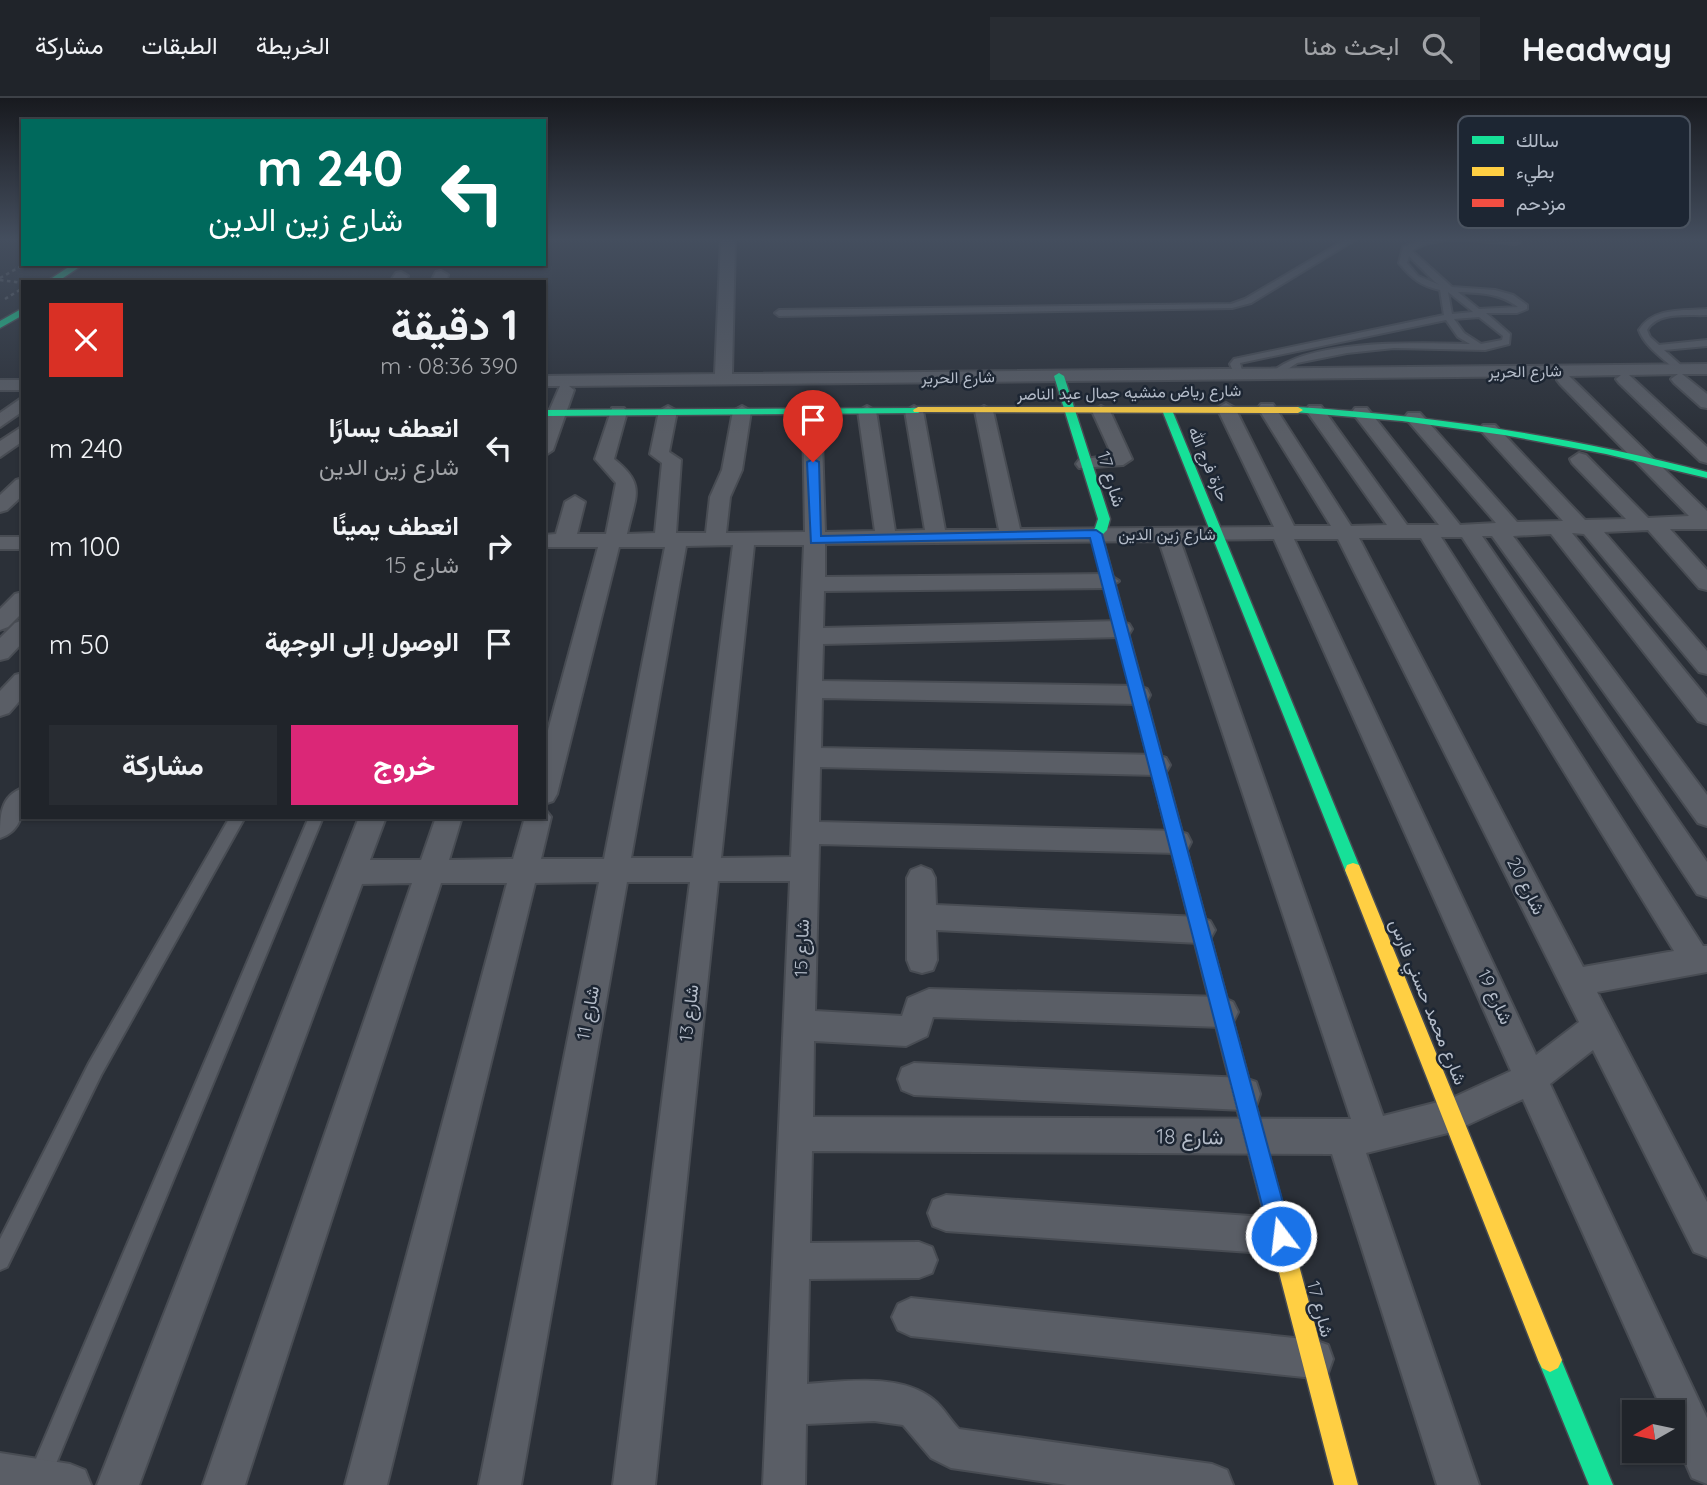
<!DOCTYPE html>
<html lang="ar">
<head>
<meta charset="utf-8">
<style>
	:root { --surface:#20242a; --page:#282c32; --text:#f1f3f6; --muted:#a2a4a8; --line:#3d4147; --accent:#db2777 }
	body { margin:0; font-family:Quicksand,Vazirmatn,sans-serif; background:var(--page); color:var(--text); direction:rtl; height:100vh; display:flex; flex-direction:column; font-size:26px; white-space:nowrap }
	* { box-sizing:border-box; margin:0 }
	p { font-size:23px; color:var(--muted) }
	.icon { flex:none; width:38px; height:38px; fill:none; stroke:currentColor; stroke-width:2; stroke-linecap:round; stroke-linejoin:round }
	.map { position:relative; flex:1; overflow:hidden; direction:ltr }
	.side { position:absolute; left:21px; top:182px; width:525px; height:539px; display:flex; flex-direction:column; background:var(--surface); border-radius:0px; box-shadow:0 2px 5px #0004,0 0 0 2px var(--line); direction:rtl }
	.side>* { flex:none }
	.guide { position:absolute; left:21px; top:21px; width:525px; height:147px; border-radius:0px; box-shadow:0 2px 5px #0004,0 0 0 2px var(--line); direction:rtl; background:#00695c; color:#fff; overflow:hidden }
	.needle { width:46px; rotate:261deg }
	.buttons { position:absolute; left:1622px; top:1302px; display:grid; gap:14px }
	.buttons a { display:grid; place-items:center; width:63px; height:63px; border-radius:0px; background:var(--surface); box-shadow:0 2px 5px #0004,0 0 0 2px var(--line); font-size:35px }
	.pin { position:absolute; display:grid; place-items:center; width:60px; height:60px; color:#fff; margin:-72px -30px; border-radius:50% 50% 50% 0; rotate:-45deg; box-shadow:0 0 7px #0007 }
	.pin .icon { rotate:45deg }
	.me { position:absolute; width:77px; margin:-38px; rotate:345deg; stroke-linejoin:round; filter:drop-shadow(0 0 5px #0008) }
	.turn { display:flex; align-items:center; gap:24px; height:147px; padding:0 28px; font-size:32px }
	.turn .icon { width:91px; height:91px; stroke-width:2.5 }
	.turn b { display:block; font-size:49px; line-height:60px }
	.round { display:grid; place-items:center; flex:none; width:74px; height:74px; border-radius:0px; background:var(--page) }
	.head { display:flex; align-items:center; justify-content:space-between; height:119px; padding:0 28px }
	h1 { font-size:42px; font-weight:700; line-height:52px }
	.cta { display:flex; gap:14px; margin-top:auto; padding:14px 28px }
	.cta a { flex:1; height:80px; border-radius:0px; background:var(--accent); color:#fff; font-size:28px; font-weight:700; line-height:80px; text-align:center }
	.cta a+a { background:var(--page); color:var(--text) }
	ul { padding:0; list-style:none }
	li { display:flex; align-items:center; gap:21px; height:98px; padding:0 28px }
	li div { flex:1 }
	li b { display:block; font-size:26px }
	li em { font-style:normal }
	header { display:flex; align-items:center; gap:42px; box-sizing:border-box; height:98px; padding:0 35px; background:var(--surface); border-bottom:2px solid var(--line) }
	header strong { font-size:33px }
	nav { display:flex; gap:38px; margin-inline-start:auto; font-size:24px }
	.search { width:490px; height:63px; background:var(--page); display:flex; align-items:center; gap:18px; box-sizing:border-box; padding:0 24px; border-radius:0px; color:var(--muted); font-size:26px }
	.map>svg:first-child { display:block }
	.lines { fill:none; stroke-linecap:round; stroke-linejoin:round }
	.lane-casing { stroke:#484c53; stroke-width:4 }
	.street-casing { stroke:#484c53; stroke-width:4 }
	.fast-casing { stroke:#484c53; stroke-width:3 }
	.slow-casing { stroke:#484c53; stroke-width:3 }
	.jam-casing { stroke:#484c53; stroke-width:3 }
	.path { stroke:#5d636a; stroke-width:2.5; stroke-dasharray:3.5 3.5; stroke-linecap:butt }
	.lane { fill:#5a5e66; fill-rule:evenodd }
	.street { fill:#5a5e66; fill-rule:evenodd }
	.fast { fill:#16e098; fill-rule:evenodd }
	.slow { fill:#ffcf43; fill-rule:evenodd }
	.jam { fill:#f24e42; fill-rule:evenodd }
	.route { fill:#1a73e8; stroke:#114b97; stroke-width:2 }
	.labels { text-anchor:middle; stroke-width:5; stroke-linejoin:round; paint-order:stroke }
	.far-street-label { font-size:16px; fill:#b4bcc9; stroke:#1d2633 }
	.street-label { font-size:18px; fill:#b4bcc9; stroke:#1d2633 }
	.near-street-label { font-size:21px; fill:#b4bcc9; stroke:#1d2633 }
	.key { fill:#1d2633; stroke:#4a5360; stroke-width:2 }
	.key-label { font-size:19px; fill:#b4bcc9 }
</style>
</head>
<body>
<header>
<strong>Headway</strong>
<div class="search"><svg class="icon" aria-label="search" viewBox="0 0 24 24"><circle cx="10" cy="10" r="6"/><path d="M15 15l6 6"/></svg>ابحث هنا</div>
<nav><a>الخريطة</a><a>الطبقات</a><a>مشاركة</a></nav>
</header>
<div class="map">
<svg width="1707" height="1387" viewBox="0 0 1707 1387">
	<rect width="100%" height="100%" fill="#2b3038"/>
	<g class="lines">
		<defs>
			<path id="lane" d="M1347,141H1356L1251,205L1232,210L779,218L775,215L779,212L1231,206L1245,201Z
				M1426,141L1519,142L1520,144L1516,146C1487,144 1436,135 1412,153L1452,189L1495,192L1513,197L1527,207V211L1517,215H1486L1510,236L1509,246L1485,252L1394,250L1347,255L1297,265L1279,277L1271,275C1309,240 1420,245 1470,246L1458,239L1446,222L1240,265L1243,276L1235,278L1230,266L1234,261L1444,217L1440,192C1421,188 1411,180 1399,165L1403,149ZM1409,158L1435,184L1440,187L1418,178L1407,165ZM1448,194L1472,213L1473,214L1452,216ZM1458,194C1481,195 1500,195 1518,209L1479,211ZM1479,219L1503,238L1502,242L1481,246L1464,235L1454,221Z
				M1707,211V217C1688,218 1658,213 1647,232L1650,239L1659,247L1707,242V248L1664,252L1684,270V274H1678C1664,261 1645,249 1639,232C1653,209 1683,213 1707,211Z
				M230,719H245L101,977L7,1169L0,1172V1141L89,965Z
				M309,719H323L48,1385L42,1387L32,1385L29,1377Z"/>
			<path id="street" d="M721,141H735L732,276L1707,266V276H1682L1707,296V310L1701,309L1674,285L1671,281L1678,276L1629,277L1707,349V365L1700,363L1619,285L1616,281L1621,277L1569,278L1707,413V431H1670L1707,472V492L1699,490L1648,432L1604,434L1707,553V576L1699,574L1584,436L1572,435L1707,600V626L1698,623L1551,436L1513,438L1707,697V728L1698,725L1492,438H1482L1707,764V799L1697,796L1462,439H1441L1703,848H1707V874L1597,894L1707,1104V1159L1694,1154L1593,952L1550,986L1707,1320V1386L1692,1380L1673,1336V1314H1663L1523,1001L1452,1034L1366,1055L1479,1387H1437L1332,1056L812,1053L810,1145L919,1144L932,1149L937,1162L932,1175L919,1180L809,1181L807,1286C846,1283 902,1275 934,1302C944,1310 950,1322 959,1331L1212,1366L1227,1372L1233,1387H1067L951,1370L931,1360L903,1327L874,1323L806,1326L805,1387H763L790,783H718L655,1387H613L690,784H627L521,1387H479L599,784L535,785L387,1387H345L507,785H441L245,1387H203L412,785L362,786L139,1387H97L359,719H386L370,762H421L436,719H462L449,762L513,761L525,719H544V710L551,719L541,761H604L665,449H619L557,696L553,703L544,706V647L598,449H544V437L556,436L565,404L575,398L585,404L577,436H606L616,385L595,361L612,310H624L627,314L614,361C647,387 635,398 627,436L655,435L662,365L650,356L659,313L668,308L677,313L669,354L681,362L676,435H706L710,399L722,372L733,313L742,308L751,313L742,372L730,399L726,435L805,434L803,313L812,308L821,313L825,434L875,433L858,313L867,308L876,313L895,433L925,432L905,313L914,308L923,313L945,432H999L975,313L984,308L993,313L1020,431L1274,429L1217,310L1226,305L1235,310L1294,428H1331L1258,310L1261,306H1273L1351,428L1387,427L1306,312L1309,308H1321L1407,427H1439L1355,318L1352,314L1355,310H1367L1460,427L1496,425L1408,323L1405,319L1408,315H1420L1517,424L1563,423L1483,335L1480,331L1483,327H1495L1585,422L1626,421L1572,365L1570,361L1579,355L1586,357L1648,420L1689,418L1560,286L1557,282L1563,278L569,288L574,292L553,352L544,358V325L560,288H544V278L715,276ZM1359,440H1421L1674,853L1583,869ZM1274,441L1511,973L1450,1001L1383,1018L1180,442ZM1294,441H1338L1579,924L1536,957ZM1159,443L1351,1021L813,1019L814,943L906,948L927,938L933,919L1222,929L1233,924L1238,914L1233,904L1222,899L929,891L908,900L902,918L815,913L819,746L1177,755L1187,752L1191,744L1187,736L1177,733L819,724L820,669L1157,677L1166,674L1170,667L1166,660L1157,657L821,650L822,600L1138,606L1147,603L1150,597L1147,591L1138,588L822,583L823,546L1121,539L1129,536L1132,531L1129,526L1121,523L823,530L824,493L1108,490L1119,483L1108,476L825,479V446ZM733,447L693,760H631L686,448ZM754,447H804L791,759L721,760Z
				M441,173L448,177L446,184H431L436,174Z
				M401,174L408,178L405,184H390L396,175Z
				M0,282H23V292H0Z
				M23,299V313L0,329V315Z
				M1101,308L1110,313L1132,361L1123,367L1079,370L1076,366L1079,362L1112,357L1092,313Z
				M23,328V343L0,359V343Z
				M23,380V397L7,412L0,414V397L16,382Z
				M0,439H23V451H0Z
				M23,494V514L8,529L0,532V511L15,496Z
				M23,522V544L8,560L0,562V540L15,525Z
				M23,575V599L9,615L0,618V593L15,577Z
				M23,690C23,711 24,732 0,740C0,718 0,698 23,690Z
				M921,768L931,772L935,780L936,807L1200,819L1210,823L1215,832L1210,841L1200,845L936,832L937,862L933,872L922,875L911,872L907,862V780L911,772Z
				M914,965L1244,980L1256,984L1260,996L1256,1008L1244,1012L914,997L902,992L898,981L902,970Z
				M946,1097L1281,1120L1294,1125L1299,1138L1294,1151L1281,1156L946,1133L933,1128L928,1115L933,1102Z
				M911,1200L1314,1242L1328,1247L1333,1261L1328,1275L1314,1280L911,1238L898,1232L892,1219L898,1206Z
				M0,1355L70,1366L85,1372L91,1387H0Z"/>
			<path id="fast" d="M73,166H84L57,184H46Z
				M23,210V217L0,230V223Z
				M1059,275L1064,278L1110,421L1107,432L1102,437L1146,599L1139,604L1132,599L1090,436L1095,430L1098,421L1054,278Z
				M1298,309C1437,318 1572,339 1707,374V380L1606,356L1504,337L1402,323L1294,314L1293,312Z
				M922,310L923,312L918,315L544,318V312Z
				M1163,310L1172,312L1361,772L1359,777L1353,779L1347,777L1345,772L1162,312Z
				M1550,1250L1558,1254L1613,1387H1589L1538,1262L1542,1254Z"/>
			<path id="slow" d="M918,309H1298L1303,312L1298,315L914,314L913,312Z
				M1353,765L1359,767L1361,772L1562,1262L1558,1270L1550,1274L1542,1270L1538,1262L1345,772L1347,767Z
				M1240,975L1247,978L1250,985L1358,1387H1334L1230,985L1233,978Z"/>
			<path id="jam" d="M1139,594L1146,599L1250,985L1247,992L1240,995L1233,992L1230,985L1132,599Z"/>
		</defs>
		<use href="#lane" class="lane-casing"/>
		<use href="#street" class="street-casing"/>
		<use href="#fast" class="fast-casing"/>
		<use href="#slow" class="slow-casing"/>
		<use href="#jam" class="jam-casing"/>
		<path class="path" d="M0,180L25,166
			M0,182L23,185
			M5,201L23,190"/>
		<use href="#lane" class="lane"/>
		<use href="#street" class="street"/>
		<use href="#fast" class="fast"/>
		<use href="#slow" class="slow"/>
		<use href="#jam" class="jam"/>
	</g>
	<linearGradient id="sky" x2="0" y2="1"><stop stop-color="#181a1f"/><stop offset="0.42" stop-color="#444e5e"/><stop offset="1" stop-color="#444e5e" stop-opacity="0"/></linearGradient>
	<rect width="1707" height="336" fill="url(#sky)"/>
	<path class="route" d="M813,361L819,364L821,438L1096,432L1102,436L1292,1138L1289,1146L1281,1149L1273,1146L1270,1138L1090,440L811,445L807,364Z"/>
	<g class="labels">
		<g class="far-street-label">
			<text transform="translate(1525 273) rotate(-1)" y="6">شارع الحرير</text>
			<text transform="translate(958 279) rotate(-1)" y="6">شارع الحرير</text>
			<text transform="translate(1129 294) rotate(-1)" y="6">شارع رياض منشيه جمال عبد الناصر</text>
			<text transform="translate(1209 366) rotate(67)" y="6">حارة فرج الله</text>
			<text x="1167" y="442">شارع زين الدين</text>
		</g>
		<g class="street-label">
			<text transform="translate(1111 381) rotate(73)" y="6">شارع 17</text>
			<text transform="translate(1526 788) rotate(63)" y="6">شارع 20</text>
			<text transform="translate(802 850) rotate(-88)" y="6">شارع 15</text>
			<text transform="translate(1495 899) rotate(65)" y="6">شارع 19</text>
			<text transform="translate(1428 904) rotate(68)" y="6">شارع محمد حسني فارس</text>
			<text transform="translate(588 915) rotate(-79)" y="6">شارع 11</text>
			<text transform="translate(689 915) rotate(-83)" y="6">شارع 13</text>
			<text transform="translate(1320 1211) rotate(75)" y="6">شارع 17</text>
		</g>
		<g class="near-street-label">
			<text transform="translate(1190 1039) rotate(1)" y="7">شارع 18</text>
		</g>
	</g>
	<rect x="1458" y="18" width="232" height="112" rx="10" class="key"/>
	<rect x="1472" y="38" width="32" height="8" fill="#16e098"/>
	<rect x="1472" y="69" width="32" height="9" fill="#ffcf43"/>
	<rect x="1472" y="101" width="32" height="8" fill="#f24e42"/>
	<g class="key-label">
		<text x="1516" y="49">سالك</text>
		<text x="1516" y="80">بطيء</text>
		<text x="1516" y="112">مزدحم</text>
	</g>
</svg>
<div class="buttons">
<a><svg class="needle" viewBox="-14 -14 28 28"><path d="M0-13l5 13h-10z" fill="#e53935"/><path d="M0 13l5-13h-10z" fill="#a2a4a8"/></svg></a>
</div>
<div class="pin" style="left:813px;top:364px;background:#d93025"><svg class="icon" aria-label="arrive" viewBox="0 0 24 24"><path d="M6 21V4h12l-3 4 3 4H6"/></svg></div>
<svg class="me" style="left:1281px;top:1138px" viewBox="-20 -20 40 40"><circle r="17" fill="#1a73e8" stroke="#fff" stroke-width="3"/><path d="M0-11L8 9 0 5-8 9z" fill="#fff"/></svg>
<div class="guide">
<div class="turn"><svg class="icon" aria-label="left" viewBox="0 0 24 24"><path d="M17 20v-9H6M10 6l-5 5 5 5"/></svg><div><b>240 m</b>شارع زين الدين</div></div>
</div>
<section class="side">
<div class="head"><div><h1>1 دقيقة</h1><p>390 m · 08:36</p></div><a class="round" style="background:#d93025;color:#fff"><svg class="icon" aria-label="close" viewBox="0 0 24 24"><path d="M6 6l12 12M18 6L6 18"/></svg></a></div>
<ul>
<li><svg class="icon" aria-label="left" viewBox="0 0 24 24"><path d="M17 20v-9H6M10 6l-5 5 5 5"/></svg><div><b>انعطف يسارًا</b><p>شارع زين الدين</p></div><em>240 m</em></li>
<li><svg class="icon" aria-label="right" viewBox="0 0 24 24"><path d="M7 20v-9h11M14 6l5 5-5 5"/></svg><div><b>انعطف يمينًا</b><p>شارع 15</p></div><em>100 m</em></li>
<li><svg class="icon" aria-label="arrive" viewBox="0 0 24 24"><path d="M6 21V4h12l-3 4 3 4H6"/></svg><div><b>الوصول إلى الوجهة</b></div><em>50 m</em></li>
</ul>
<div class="cta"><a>خروج</a><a>مشاركة</a></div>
</section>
</div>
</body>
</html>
